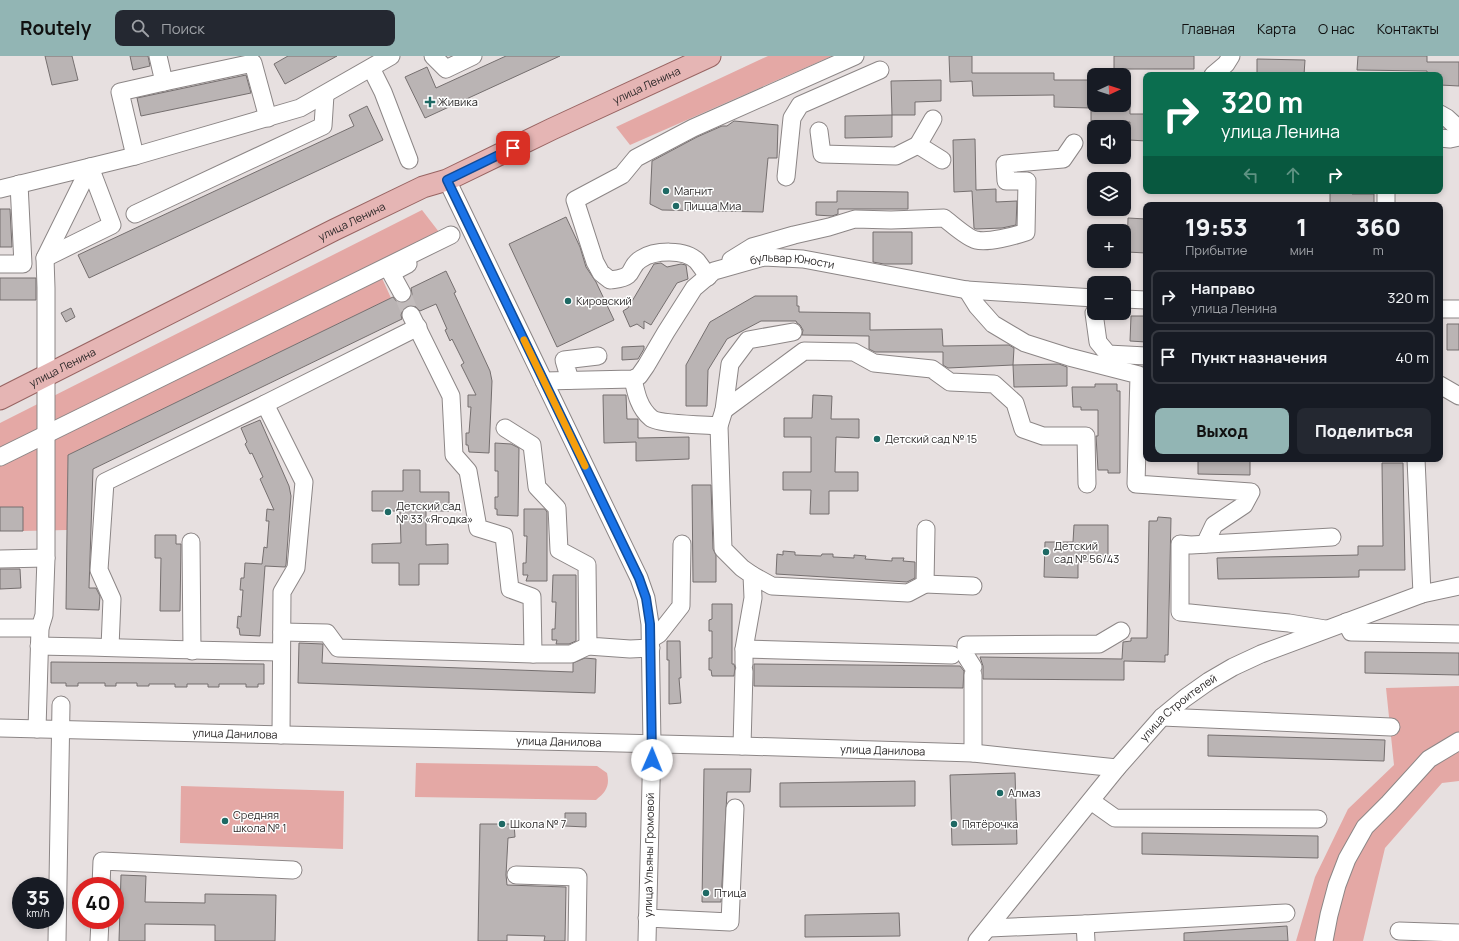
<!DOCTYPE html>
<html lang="ru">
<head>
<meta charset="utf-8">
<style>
	:root { --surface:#171b24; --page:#242831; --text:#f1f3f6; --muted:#9ea1a6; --line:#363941; --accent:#92b5b4 }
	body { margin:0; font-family:Manrope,sans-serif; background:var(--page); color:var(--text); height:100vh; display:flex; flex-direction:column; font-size:15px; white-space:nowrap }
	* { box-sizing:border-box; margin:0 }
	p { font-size:13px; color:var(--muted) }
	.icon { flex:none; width:22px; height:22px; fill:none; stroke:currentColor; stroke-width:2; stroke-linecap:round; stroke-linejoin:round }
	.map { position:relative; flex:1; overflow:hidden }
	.panel { position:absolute; left:1143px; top:146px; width:300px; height:260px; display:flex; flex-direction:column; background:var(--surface); border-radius:8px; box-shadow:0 2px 6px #0003 }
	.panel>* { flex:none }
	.hud { position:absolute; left:1143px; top:16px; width:300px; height:122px; border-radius:8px; box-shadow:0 2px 6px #0003; background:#0b6e4f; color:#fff; overflow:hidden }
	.needle { width:26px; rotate:86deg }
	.buttons { position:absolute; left:1087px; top:12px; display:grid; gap:8px }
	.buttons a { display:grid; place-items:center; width:44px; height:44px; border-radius:8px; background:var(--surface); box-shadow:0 2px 6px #0003; font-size:20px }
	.speed { position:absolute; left:12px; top:821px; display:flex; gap:8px; font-size:20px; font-weight:700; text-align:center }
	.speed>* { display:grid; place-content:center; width:52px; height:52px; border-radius:50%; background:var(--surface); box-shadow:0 2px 6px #0003; line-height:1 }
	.speed small { font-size:10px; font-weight:400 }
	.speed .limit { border:6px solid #d22; background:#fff; color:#111 }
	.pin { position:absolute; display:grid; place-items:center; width:34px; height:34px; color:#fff; margin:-17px; border-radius:8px; box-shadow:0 2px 6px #0006 }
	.me { position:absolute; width:44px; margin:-22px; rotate:1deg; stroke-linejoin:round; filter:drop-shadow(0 0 3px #0008) }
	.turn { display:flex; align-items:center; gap:14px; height:84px; padding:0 12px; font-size:18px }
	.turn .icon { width:52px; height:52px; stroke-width:2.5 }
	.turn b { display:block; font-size:28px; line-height:34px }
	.lanes { display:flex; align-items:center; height:38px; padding:0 12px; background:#0003; justify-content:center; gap:20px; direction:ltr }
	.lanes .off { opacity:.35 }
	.eta { display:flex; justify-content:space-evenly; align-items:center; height:68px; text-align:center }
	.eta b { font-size:24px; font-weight:800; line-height:28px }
	.primary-button { display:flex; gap:8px; margin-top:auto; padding:8px 12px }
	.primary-button a { flex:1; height:46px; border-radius:8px; background:var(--accent); color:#111; font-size:16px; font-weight:800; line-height:46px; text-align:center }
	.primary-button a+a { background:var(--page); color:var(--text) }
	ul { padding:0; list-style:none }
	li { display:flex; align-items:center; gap:12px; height:54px; margin:0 8px 6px; padding:0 4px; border:2px solid var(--line); border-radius:8px }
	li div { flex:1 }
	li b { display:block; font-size:15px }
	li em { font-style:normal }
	header { display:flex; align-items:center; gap:24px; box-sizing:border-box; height:56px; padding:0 20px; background:var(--accent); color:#111 }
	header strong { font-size:19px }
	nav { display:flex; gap:22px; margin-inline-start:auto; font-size:14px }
	.search { width:280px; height:36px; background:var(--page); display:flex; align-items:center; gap:10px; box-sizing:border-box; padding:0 14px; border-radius:8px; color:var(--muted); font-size:15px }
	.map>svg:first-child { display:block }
	.green { fill:#e4a8a5 }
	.building { fill:#bab4b4; stroke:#756f6f }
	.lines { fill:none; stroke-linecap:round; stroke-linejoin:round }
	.minor-tunnel { stroke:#c1bbbb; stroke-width:17; stroke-dasharray:17 8; stroke-linecap:butt }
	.minor-casing { stroke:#8c8686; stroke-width:19 }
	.major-casing { stroke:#986462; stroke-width:23 }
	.minor { stroke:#fff; stroke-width:17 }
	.major { stroke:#e5b5b4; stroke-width:21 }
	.route-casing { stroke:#114b97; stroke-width:10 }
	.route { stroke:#1a73e8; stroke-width:7 }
	.slow { stroke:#f59e0b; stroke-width:7 }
	.poi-dot { fill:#1e6964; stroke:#fff; stroke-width:1.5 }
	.labels { text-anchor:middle; stroke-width:3; stroke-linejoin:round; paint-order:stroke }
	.street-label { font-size:11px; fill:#2b2828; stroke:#fff }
	.poi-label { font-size:11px; fill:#2b2828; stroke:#fff; text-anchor:start }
</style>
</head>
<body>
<header>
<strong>Routely</strong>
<div class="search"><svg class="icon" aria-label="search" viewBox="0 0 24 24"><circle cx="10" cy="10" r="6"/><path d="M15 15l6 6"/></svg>Поиск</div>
<nav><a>Главная</a><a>Карта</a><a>О нас</a><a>Контакты</a></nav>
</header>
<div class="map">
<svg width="1459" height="885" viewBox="0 0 1459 885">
	<rect width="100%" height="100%" fill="#e7e0e0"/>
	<path class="green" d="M768,0H832L630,89L616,71Z
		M422,154L439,176L376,209L391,242L68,399L67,474L23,475V451H0V367Z
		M1459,630V725L1442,727L1385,792L1363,885H1296L1315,821L1348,753L1394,709L1386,632Z
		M416,707L597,710L607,717C610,730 606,736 596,744L415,741Z
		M181,730L344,735L343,793L180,787Z"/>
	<path class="building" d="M45,0H72L78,24L52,29Z
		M130,0H148L150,10L133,14Z
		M288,0H337L285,28L274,8Z
		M506,0H560L425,62L405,21L427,11L436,32Z
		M949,0H972V17H1054V24H1091V37H1094V49H1130V58H1146V85L1129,84L1130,66L1091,65V52L1054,51V39L973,40L972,25L950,26Z
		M1114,0H1194V13H1114Z
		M1358,0H1427V6H1459V30L1440,29V19H1427V15L1357,14Z
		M1257,3L1305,4L1304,19H1257Z
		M246,19L251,37L141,60L137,42Z
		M941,24V45L915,46V59H892L891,25Z
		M367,50L383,84L89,222L78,199L354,70L349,59Z
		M892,59V81L845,82V60Z
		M734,65L778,69L777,102H768L763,156L662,154L650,148L652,105L697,81L722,70H727Z
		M975,83L976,134L996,133V146L1017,145L1016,169L1002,172L976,173L974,172L972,135L954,136L953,84Z
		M837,135L908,136V153H838V158L832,160L816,159V146H837Z
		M1330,135H1352V138H1374V149H1330Z
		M0,153H10L12,191H0Z
		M566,161L580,191L586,211L596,226L614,264L557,291L509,188Z
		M1128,162L1146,163V197L1127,196Z
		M873,176H912V208H884L873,206Z
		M661,207L667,211L681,208L686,209L688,223L677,227L651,269L644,265V273L637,268L630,271L623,255L628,252L654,208Z
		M446,215L456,236L454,237L490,315L492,325L489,397L469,396L468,389H466V377H469L471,351H468V339H476L461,309L464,307L452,283L450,285L445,274L447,273L436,248L420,255L416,251L411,249L407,250L403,254L401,259L402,263L93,413L89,532H96L100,540L99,554L66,553L68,399L393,241L397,246L401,247L406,246L411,242L412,238L411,232Z
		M0,222H36V244H0Z
		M755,240H797V250H799V256L870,257V274L942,273L943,290L1009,289L1014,292L1013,309L948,312L943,309V296H875L869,293V280L802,279L803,274L800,269L797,267L796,265H761L727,283L708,314L707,350H686V309L710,266Z
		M71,252L75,261L66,266L61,257Z
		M1131,260H1146V286L1130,285Z
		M1447,268H1459V294H1447Z
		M644,290V293L638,303L622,304V291Z
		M1059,308L1067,311V330L1014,331L1013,309Z
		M1095,328H1117V335H1120V417H1108V414H1098L1096,380H1098V354H1081V351H1073L1072,331H1095Z
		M603,339H626L627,363H638V382L689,381V403L636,405V386L604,387Z
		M813,339L832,340L831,363H859V382L836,381L835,416H858V435H829V458H810L811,434H783V416H811V381H784V362H812Z
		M260,364L289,430L291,440L286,509L285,511L265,510L260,580L240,579L239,572H237L238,560L241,561L243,534H240L241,522H244L245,507L262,508L264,491L267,492L269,465H266L267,453L274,454L260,423L263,421L252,397L250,398L245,388L247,386L241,372Z
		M495,387L511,388L519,392L518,460L497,459V453H495V441H498V415H495Z
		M1198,403H1250V419L1198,418Z
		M1382,407H1403L1405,514H1359V521L1218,523L1217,502L1358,499V490H1383Z
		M403,414H420V436H449V455H426V489L448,488V508H419V529H399V507H372V488L401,487L400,455H372V435H403Z
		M692,429H711L713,493L716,499V526H693Z
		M0,451H23V475H0Z
		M524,453H545L547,456V525H526L528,519H523V507H526L527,480H524Z
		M1158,461L1171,462L1168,599H1165V606L1124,605V624L983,623V610L980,601L1122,603L1123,586L1131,585V582H1147L1149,465H1157Z
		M1074,469H1108V505H1078V522L1044,521L1045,486H1073Z
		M155,479H176V488H181L180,555H160L161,502H155Z
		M783,495L795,496V499L821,500L822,498H833V501L854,502V499L866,500L865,503L892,505V502H904L903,505L915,506V522L907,526L776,518L777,498L783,499Z
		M0,513H20L21,532L0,533Z
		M553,519H576V585L569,588H556L557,584H552V573H555L556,546H552Z
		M712,548H732V608H734L735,612L734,620H712L711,614H709V602H712V575H709V564L712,563Z
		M667,585H680L681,622H679L681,647L669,648V604H667Z
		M299,587L323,588L322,607L573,616V607L585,602L596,603L595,637L298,627Z
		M1365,596L1459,597V619L1365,617Z
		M51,606L264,608V628H258V631H246V628H219V631H208V628H187V631H175V628H149V630H137V627H116V630H105V627H78V630H66V627H51Z
		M754,608L960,610L964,615L963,632L754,630Z
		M1208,679L1385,684L1384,705L1208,700Z
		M704,713H751L750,736H727L721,846H702Z
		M1015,717L1017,788L952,789L950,719Z
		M915,725V750L780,751V727Z
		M565,757H586V771L565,770Z
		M480,768H514L515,781L508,782L506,819L507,829L566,831L565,885H544L545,880L507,879V885H478Z
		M1142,777L1318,780V802L1142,798Z
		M121,819L146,820L145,846L205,847V838L276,839L275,885H215V869L145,868V885H119Z
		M899,857L900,880L805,881V859Z
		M1287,870L1288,885H1184V877Z"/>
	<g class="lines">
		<path class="minor-tunnel" d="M402,237L411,259"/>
		<defs>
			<g id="minor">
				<path d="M433,0L446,13L473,0"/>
				<path d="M371,12L383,36L409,104"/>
				<path d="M1213,19L1226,8L1231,0"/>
				<path d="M164,26L253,7L268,62"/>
				<path d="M1440,58L1447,62L1459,73"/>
				<path d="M933,63L918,89L942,104"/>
				<path d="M819,75L822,98L896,100L918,89"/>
				<path d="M1440,82L1450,83L1459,81"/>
				<path d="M135,100L120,36L164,26L158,0"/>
				<path d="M786,121L792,62L800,49L880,14"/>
				<path d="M447,124L639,522L646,542L650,568L652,688L647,885"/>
				<path d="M0,133L135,100L300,52L391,0"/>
				<path d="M1386,149V135"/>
				<path d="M135,158L323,70L325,39"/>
				<path d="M45,202L112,169L90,111"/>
				<path d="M731,204L752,191L794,179L829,171L855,163L891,164L944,162C952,168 967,182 976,184C988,187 1014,180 1026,176L1027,125H1006L1005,108L1063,103L1074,87"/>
				<path d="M0,208H23L19,128"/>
				<path d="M708,221C705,216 701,210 697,205C685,193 655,194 641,203C632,208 633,215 628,219C623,223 616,223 610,224L601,217L595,206L575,144L622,119L636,102L693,72L855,0"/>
				<path d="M967,234L977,250L993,268L1025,287L1069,301L1139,319L1136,428L1251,436L1244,449L1214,469L1205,488"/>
				<path d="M402,237L391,217L408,208"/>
				<path d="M1124,243L1146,244"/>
				<path d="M1440,253H1459"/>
				<path d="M1094,257L1098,286L1108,298L1146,300"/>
				<path d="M411,259L451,340L454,399L468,415L478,472L504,480L510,533L532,541L533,598H571L588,590"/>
				<path d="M633,323C636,337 639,352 651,362C658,368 707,369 719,370"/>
				<path d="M570,324L564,304L598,300"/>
				<path id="s1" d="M544,325L633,323L639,320L646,310L666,276L694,232L714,215L764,201L803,203L967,234L1094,242"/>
				<path d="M1440,329L1459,340"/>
				<path d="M265,348L304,426L296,512L282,536L281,679"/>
				<path d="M724,354L804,295L854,296L874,307L932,313L950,326L994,328L1015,347L1023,373L1043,380H1086L1087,428"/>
				<path d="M505,372L532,389L537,431L557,452L559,494L587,509L588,590L630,593L651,592"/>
				<path d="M0,401L451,179"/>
				<path d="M1416,403L1422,538"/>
				<path d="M191,486L192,595"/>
				<path d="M0,503L46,502"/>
				<path d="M752,519L772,530L908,537L925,528L926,473"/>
				<path d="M925,528L973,530"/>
				<path d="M1346,566L1351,576L1459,578"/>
				<path d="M0,572H40"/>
				<path d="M1325,573L1289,567L1180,556V488L1191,489L1332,481"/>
				<path d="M282,576L327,577L338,592L533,598"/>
				<path d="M651,583L659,578L681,550L682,488"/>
				<path d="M39,590C120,591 200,595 280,596"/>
				<path d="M110,591L112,543L99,514L105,426L265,348L418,271"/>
				<path d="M744,593L952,599"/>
				<path d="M744,608V593L753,542L752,519L742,512L723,493L719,370L724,354L730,308L748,284L793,276"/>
				<path d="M973,611L966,600V589L1099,588L1121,575"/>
				<path d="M973,619V697"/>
				<path d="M1162,661L1391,671"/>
				<path id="s2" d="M0,672L742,690L973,697L1117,712"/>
				<path d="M37,673L40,572L44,559L46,502V232L45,202L90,111"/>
				<path d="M742,690L744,615"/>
				<path d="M1091,745L1115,762L1318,763"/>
				<path d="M516,819L578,821L577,885"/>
				<path d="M101,830L102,805L293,814"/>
				<path d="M647,862L730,866L735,752"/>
				<path d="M1085,868L1286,857"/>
				<path d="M989,872L1085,868L1086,885"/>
				<path d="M1399,875L1459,877"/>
				<path d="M57,885L61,649"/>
				<path d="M99,885L100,864"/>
				<path id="s3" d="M977,885L1117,712L1162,661L1185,642L1209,625L1233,611L1261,598L1422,538L1459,530"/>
				<path d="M1324,885L1329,859L1337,829L1347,803L1365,771L1389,747L1429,703L1459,685"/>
			</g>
			<g id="major">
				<path id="s4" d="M0,343L334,174L423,131L447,124L552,73L710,0"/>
			</g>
		</defs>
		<use href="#minor" class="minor-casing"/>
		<use href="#major" class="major-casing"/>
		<use href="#minor" class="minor"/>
		<use href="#major" class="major"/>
	</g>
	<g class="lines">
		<defs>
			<path id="route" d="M513,92L447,124L639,522L646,542L650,568L652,704"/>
		</defs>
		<use href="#route" class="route-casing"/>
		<use href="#route" class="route"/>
		<path class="slow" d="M524,284L585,410"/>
	</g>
	<g class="poi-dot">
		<path d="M428 40h4v4h4v4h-4v4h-4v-4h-4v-4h4z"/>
		<circle cx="666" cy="135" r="4"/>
		<circle cx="676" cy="150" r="4"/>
		<circle cx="568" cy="245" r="4"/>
		<circle cx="877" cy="383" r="4"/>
		<circle cx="388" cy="456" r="4"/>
		<circle cx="1046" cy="496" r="4"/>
		<circle cx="1000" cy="737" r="4"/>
		<circle cx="225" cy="765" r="4"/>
		<circle cx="502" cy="768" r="4"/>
		<circle cx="954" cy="768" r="4"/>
		<circle cx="706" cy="837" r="4"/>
	</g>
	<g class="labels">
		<g class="street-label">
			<text dy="4" stroke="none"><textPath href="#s4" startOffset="719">улица Ленина</textPath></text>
			<text dy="4" stroke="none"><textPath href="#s4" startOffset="394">улица Ленина</textPath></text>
			<text dy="4" stroke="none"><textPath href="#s1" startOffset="306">бульвар Юности</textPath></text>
			<text dy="4" stroke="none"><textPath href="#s4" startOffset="70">улица Ленина</textPath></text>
			<text dy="4" stroke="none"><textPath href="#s3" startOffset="309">улица Строителей</textPath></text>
			<text dy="4" stroke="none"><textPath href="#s2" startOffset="235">улица Данилова</textPath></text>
			<text dy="4" stroke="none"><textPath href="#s2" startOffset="559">улица Данилова</textPath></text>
			<text dy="4" stroke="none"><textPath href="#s2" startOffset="883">улица Данилова</textPath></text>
			<text transform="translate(649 799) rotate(-89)" y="4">улица Ульяны Громовой</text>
		</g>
		<g class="poi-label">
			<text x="438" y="50">Живика</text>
			<text x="674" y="139">Магнит</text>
			<text x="684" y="154">Пицца Миа</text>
			<text x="576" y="249">Кировский</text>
			<text x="885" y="387">Детский сад № 15</text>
			<text x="396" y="454">Детский сад<tspan x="396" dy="13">№ 33 «Ягодка»</tspan></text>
			<text x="1054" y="494">Детский<tspan x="1054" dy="13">сад № 56/43</tspan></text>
			<text x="1008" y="741">Алмаз</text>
			<text x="233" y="763">Средняя<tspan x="233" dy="13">школа № 1</tspan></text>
			<text x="510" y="772">Школа № 7</text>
			<text x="962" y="772">Пятёрочка</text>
			<text x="714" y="841">Птица</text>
		</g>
	</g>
</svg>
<div class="buttons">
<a><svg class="needle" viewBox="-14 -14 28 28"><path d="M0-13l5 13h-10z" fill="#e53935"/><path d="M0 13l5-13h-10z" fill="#9ea1a6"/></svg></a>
<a><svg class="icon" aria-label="sound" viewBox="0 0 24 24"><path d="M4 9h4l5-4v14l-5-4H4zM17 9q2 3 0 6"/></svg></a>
<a><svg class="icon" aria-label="layers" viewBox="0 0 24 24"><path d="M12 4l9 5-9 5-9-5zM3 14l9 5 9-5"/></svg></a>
<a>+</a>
<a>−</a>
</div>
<div class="speed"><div>35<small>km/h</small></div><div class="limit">40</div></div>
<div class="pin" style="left:513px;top:92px;background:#d93025"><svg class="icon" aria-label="arrive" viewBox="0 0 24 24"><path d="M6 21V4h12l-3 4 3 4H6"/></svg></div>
<svg class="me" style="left:652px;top:704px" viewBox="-20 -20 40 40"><circle r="19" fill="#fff"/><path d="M0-13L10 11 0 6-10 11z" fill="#1a73e8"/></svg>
<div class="hud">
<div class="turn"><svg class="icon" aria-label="right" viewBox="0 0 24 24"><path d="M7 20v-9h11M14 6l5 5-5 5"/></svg><div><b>320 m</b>улица Ленина</div></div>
<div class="lanes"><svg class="icon off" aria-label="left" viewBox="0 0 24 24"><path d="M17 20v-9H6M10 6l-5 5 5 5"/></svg><svg class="icon off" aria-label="ahead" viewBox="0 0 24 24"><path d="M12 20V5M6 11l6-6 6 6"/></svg><svg class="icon" aria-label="right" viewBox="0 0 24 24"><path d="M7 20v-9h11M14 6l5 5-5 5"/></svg></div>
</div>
<section class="panel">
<div class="eta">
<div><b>19:53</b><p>Прибытие</p></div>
<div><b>1</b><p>мин</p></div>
<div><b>360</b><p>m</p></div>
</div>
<ul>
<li><svg class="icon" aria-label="right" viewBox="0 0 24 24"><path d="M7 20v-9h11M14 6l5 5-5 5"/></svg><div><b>Направо</b><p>улица Ленина</p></div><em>320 m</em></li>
<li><svg class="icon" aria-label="arrive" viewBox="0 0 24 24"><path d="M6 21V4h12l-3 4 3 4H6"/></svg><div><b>Пункт назначения</b></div><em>40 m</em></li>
</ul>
<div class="primary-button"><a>Выход</a><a>Поделиться</a></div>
</section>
</div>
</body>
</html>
